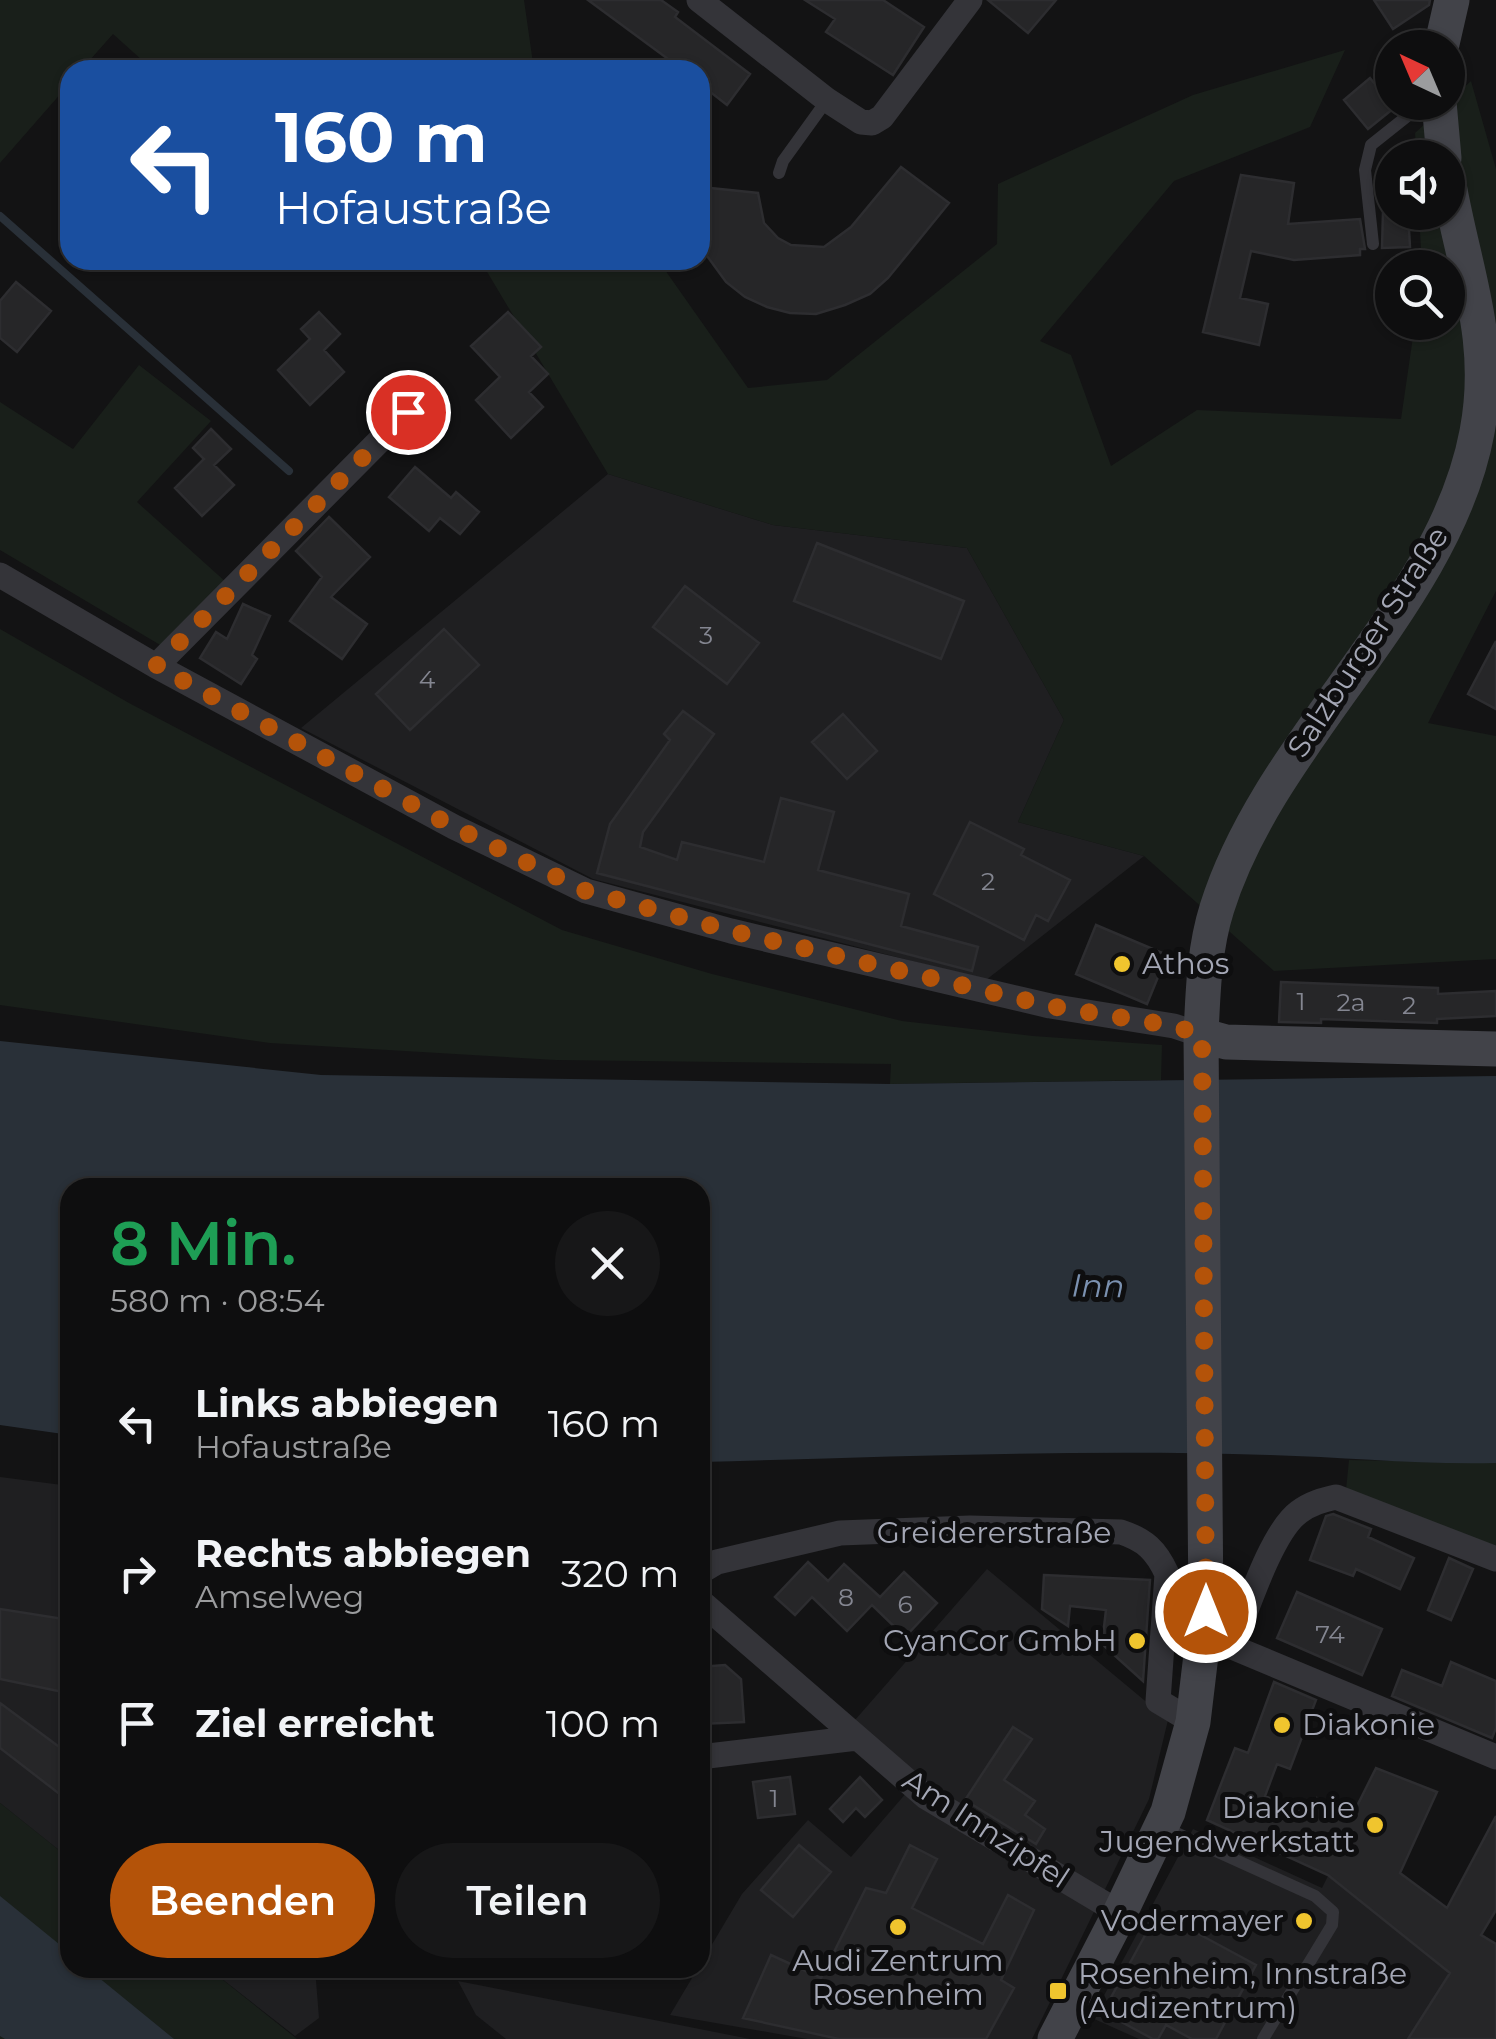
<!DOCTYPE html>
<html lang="de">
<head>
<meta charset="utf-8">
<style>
	:root { --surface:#0e0e0f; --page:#171718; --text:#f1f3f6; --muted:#9b9c9e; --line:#2e2e2f; --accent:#b45309 }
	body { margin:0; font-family:Montserrat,sans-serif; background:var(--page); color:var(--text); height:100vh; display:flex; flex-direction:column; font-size:38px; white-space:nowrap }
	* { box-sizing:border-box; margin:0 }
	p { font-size:32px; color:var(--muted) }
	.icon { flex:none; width:55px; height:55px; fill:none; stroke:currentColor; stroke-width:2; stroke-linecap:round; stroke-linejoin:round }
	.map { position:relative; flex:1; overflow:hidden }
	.details { position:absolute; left:60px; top:1178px; width:650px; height:800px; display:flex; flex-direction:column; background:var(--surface); border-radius:30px; box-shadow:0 2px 8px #0004,0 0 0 2px var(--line) }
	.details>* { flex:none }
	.top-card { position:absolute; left:60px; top:60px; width:650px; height:210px; border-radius:30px; box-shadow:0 2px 8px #0004,0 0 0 2px var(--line); background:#1a4fa0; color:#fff; overflow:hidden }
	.needle { width:65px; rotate:316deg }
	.controls { position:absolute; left:1375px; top:30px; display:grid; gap:20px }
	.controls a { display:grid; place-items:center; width:90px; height:90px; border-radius:50%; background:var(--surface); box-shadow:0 2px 8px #0004,0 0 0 2px var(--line); font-size:50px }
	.pin { position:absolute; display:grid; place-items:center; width:85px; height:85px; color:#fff; margin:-42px; border:5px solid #fff; border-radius:50%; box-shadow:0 2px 10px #0007 }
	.me { position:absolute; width:110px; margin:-55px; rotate:0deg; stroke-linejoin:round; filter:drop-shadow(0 0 8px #0008) }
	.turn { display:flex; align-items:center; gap:35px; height:210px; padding:0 50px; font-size:45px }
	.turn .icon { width:130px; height:130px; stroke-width:2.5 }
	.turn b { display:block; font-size:70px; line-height:85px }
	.round { display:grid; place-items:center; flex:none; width:105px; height:105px; border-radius:52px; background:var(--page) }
	.headline { display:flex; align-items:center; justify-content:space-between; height:170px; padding:0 50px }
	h1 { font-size:60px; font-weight:600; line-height:75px; color:#1e9e55 }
	.button { display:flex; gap:20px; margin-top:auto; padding:20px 50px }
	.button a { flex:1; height:115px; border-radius:60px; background:var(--accent); color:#fff; font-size:40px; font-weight:600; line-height:115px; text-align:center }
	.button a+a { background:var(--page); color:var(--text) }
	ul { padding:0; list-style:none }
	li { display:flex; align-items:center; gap:30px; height:150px; padding:0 50px }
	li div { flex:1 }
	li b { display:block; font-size:38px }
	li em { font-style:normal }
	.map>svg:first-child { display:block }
	.built { fill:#1f1f21 }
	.green { fill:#191f1a }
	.water { fill:#293038 }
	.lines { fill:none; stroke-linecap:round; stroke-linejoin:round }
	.stream { stroke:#293038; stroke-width:8 }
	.building { fill:#262628; stroke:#2d2d30; stroke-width:2.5 }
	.service { stroke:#343439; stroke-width:12 }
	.minor { stroke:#343439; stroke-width:25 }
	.secondary { stroke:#424349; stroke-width:35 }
	.route { stroke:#b45309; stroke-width:18; stroke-dasharray:0 32.4 }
	.poi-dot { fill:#f0c52e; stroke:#0e0e0f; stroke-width:4 }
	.labels { text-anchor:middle; stroke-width:10; stroke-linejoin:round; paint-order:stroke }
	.number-label { font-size:25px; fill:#848691 }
	.street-label { font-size:30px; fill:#a4a7b5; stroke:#0e0e0f }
	.poi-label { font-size:30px; fill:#a4a7b5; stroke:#0e0e0f; text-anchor:start }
	.water-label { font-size:32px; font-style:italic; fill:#7b91b0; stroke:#0e0e0f }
</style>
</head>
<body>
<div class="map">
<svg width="1496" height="2039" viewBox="0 0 1496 2039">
	<rect width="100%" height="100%" fill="#131314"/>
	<path class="built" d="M608,474L773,525L967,548L1064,720L1018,822L1144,856L986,980L593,879L301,728Z
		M0,1477L70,1486V1859L0,1803Z
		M987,1569L1168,1720L1149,1799L1032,2039H807L670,2015L742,1894L808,1820L851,1857L920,1777L855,1720Z
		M1193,1829L1322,1888L1349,1834L1496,1944V2039H1139L1092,2018Z
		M208,1968H315L319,2018L295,2036Z
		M458,1981L750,2039H506L476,2015Z"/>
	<path class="green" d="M0,0H524L534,70H153L113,34L81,70H70V83L0,163Z
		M1345,50L1310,127L1174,181L1040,341L1071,355L1111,466L1197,410L1401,419L1415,323L1448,322V268L1422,267L1419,213L1448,212V158L1417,157L1415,133L1471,81L1496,169V591L1428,723L1496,736V959L1274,971L1144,856L1018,822L1064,720L967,548L773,525L608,474L480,260H658L748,388L827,380L997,244L998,184L1193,95Z
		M139,365L211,421L137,502L227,583L167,649L0,550V402L73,449Z
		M0,629L129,703L562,930L712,974L902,1021L1033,1036L1162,1045L1161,1080L890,1084L891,1064L556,1060L270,1043L0,1005Z
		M1349,1460L1496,1463V1549L1346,1490Z
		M0,1803L70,1859V1968H208L297,2039H0Z"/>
	<path class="water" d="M0,1041L321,1075L890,1084L1496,1076V1463C1420,1465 1345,1457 1269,1455C1079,1449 889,1457 700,1462V1188H70V1435L0,1425Z
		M0,1896L70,1953V1968H87L174,2039H5L0,2036Z"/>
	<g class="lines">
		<path class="stream" d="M0,216L289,471"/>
	</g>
	<path class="building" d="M588,0H661L678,12L675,17L750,74L727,105L700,84V70H683Z
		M805,0H883L924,27L893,75L826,32L835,19Z
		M988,0H1056L1028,33Z
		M1374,0H1430L1429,5L1393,29Z
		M1370,78L1394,108L1368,129L1344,100Z
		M901,167L949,203L888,278L870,294L845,305L816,314L790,313L767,307L745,297L726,282L702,249L700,187L758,193L764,223L778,238L791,245L824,247L851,227Z
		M1241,175L1294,183L1288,224L1360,219L1365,249H1360V255L1294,260L1251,251L1240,298L1268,304L1259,345L1203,332Z
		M1383,212H1408L1410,247L1382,248Z
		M16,282L51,311L17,352L0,338V301Z
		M319,312L340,334L324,350L344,372L310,405L278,370L310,339L301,329Z
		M508,312L541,347L531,356L548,374L529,392L543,407L511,438L476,400L500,377L471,346Z
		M211,429L231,449L214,465L234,485L202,516L175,488L204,459L193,448Z
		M415,467L451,498L456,492L479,512L460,534L440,518L429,531L389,497Z
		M329,517L370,557L331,597L367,624L342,659L290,621L322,577L296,551Z
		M817,543L964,601L941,659L794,601Z
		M685,586L759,643L727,684L653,627Z
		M243,604L270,616L252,655L257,659L241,684L200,658L216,632L227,639Z
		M444,629L479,665L410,730L376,694Z
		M1496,641V709L1468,694Z
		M683,711L714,734L643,832L640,847L677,860L682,842L764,862L781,798L834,812L818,870L909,894L901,926L978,947L972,971L597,873L610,824L670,740L664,734Z
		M843,714L877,751L847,779L812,742Z
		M970,822L1024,849L1021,855L1070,880L1048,921L1036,915L1024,940L934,894Z
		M1096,925L1167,955L1147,1004L1076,974Z
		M1281,982L1438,988V994L1496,991V1016L1437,1019V1023L1321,1019V1023L1279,1022Z
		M1333,1514L1371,1529L1368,1537L1414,1558L1400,1589L1356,1569L1353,1576L1310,1560L1326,1516Z
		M1449,1558L1473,1569L1451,1620L1428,1610Z
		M808,1562L828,1581L844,1564L880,1597L904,1572L937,1603L905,1637L872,1605L847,1631L812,1597L795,1615L775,1597Z
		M1044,1575L1150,1580L1143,1681L1102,1644L1106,1610L1070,1606L1068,1626L1042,1609Z
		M1297,1592L1382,1629L1362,1675L1277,1638Z
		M0,1609L70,1620V1680L65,1679L63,1692L0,1679Z
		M1451,1662L1496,1681V1728L1492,1738L1392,1696L1402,1670L1442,1686Z
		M725,1665L741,1679L744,1722L700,1724V1667Z
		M1274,1682L1316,1700L1290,1769L1277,1764L1265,1796L1308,1816L1317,1798L1354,1812L1376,1768L1437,1792L1400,1873L1447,1908L1496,1816V1910L1481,1935L1496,1944V2039H1408L1450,1973L1328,1875L1207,1820L1235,1748L1248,1753Z
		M0,1703L70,1755V1802L0,1748Z
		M1013,1727L1032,1739L1004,1780L1035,1801L1025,1815L1045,1829L1036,1844L965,1800Z
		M790,1777L795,1814L758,1818L753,1782Z
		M860,1777L882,1800L865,1817L856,1808L843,1822L830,1809Z
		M799,1845L831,1872L793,1917L761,1890Z
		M910,1845L937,1859L912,1908L983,1944L1008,1895L1034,1910L1001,1980L1014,1988L986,2039H839L743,2018L771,1955L821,1978L866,1888L886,1893Z
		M1158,1912L1256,1965L1216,2039H1192L1166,2025L1158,2039H1153L1103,2012Z"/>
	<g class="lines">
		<path class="service" d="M779,173L783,161L827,100
			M1373,244L1365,170L1371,145L1425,102
			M1163,1827L1315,1896L1333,1912L1332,1925L1263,2039"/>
		<path class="minor" d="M699,0L827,100L861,122L872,123L882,117L970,0
			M0,575L156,666L454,827L586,891L731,931L1050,1006L1174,1026L1201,1035
			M156,666L407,413
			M700,1572L717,1562L840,1533L970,1528L1121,1532C1145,1540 1156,1550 1167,1574L1158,1701L1193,1722
			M700,1601L926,1797L1120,1913
			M1218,1646L1232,1647L1496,1757
			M1232,1647C1246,1613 1271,1532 1299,1512C1311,1503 1323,1500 1336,1497L1496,1559
			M700,1757L857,1738"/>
		<path class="secondary" d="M1441,48L1452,0
			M1439,102L1444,158
			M1201,1035L1226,1042L1496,1049
			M1055,2039L1120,1913L1168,1812L1193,1722L1206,1613L1201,1035C1203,992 1204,949 1217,908C1270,738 1445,605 1477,432C1495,337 1463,269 1448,179"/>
	</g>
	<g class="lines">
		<path class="route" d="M408,412L156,666L454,827L586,891L731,931L1050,1006L1174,1026L1202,1035L1206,1612"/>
	</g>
	<g class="poi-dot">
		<circle cx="1122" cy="964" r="10"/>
		<circle cx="1137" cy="1641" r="10"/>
		<circle cx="1282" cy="1725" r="10"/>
		<circle cx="1375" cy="1825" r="10"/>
		<circle cx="1304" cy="1921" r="10"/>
		<circle cx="898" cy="1927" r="10"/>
		<rect x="1048" y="1981" width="20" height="20" rx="5"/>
	</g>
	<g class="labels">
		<g class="number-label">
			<text x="706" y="644">3</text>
			<text x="427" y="688">4</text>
			<text x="988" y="890">2</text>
			<text x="1301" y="1010">1</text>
			<text x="1351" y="1011">2a</text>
			<text x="1409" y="1014">2</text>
			<text x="846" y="1606">8</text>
			<text x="905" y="1613">6</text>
			<text x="1330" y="1643">74</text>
			<text x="774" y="1807">1</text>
		</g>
		<g class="street-label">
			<text transform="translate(1368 642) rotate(-57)" y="10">Salzburger Straße</text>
			<text x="994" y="1543">Greidererstraße</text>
			<text transform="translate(986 1829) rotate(33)" y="10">Am Innzipfel</text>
		</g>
		<g class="poi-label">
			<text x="1142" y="974">Athos</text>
			<text x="1117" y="1651" text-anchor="end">CyanCor GmbH</text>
			<text x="1302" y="1735">Diakonie</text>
			<text x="1355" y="1818" text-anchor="end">Diakonie<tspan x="1355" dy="34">Jugendwerkstatt</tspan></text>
			<text x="1284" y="1931" text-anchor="end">Vodermayer</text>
			<text x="898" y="1971" text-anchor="middle">Audi Zentrum<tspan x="898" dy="34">Rosenheim</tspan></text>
			<text x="1078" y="1984">Rosenheim, Innstraße<tspan x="1078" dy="34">(Audizentrum)</tspan></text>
		</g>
		<g class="water-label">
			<text transform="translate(1098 1286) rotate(1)" y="11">Inn</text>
		</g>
	</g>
</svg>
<div class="controls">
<a><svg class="needle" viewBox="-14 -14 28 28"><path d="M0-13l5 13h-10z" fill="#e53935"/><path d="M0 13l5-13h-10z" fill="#9b9c9e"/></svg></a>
<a><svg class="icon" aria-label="sound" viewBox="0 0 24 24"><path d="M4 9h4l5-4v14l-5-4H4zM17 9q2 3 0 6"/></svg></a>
<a><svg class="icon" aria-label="search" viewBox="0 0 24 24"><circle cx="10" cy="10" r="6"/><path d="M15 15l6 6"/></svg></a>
</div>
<div class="pin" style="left:408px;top:412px;background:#d93025"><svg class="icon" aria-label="arrive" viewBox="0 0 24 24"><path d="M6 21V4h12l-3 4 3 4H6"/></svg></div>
<svg class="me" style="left:1206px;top:1612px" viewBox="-20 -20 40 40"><circle r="17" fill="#b45309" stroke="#fff" stroke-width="3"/><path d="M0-11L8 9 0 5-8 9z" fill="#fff"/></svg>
<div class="top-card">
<div class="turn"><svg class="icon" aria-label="left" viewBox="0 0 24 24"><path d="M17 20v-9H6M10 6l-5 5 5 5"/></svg><div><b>160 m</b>Hofaustraße</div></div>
</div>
<section class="details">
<div class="headline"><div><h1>8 Min.</h1><p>580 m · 08:54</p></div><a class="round"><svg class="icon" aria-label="close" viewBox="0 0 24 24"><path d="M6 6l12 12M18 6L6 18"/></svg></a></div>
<ul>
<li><svg class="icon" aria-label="left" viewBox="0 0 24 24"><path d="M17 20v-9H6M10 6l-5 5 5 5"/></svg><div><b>Links abbiegen</b><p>Hofaustraße</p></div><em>160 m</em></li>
<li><svg class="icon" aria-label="right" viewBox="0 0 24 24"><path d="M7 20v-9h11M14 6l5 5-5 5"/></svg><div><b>Rechts abbiegen</b><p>Amselweg</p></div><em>320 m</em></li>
<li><svg class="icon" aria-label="arrive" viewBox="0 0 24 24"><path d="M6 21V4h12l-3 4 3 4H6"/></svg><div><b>Ziel erreicht</b></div><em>100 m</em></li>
</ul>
<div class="button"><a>Beenden</a><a>Teilen</a></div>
</section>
</div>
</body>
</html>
